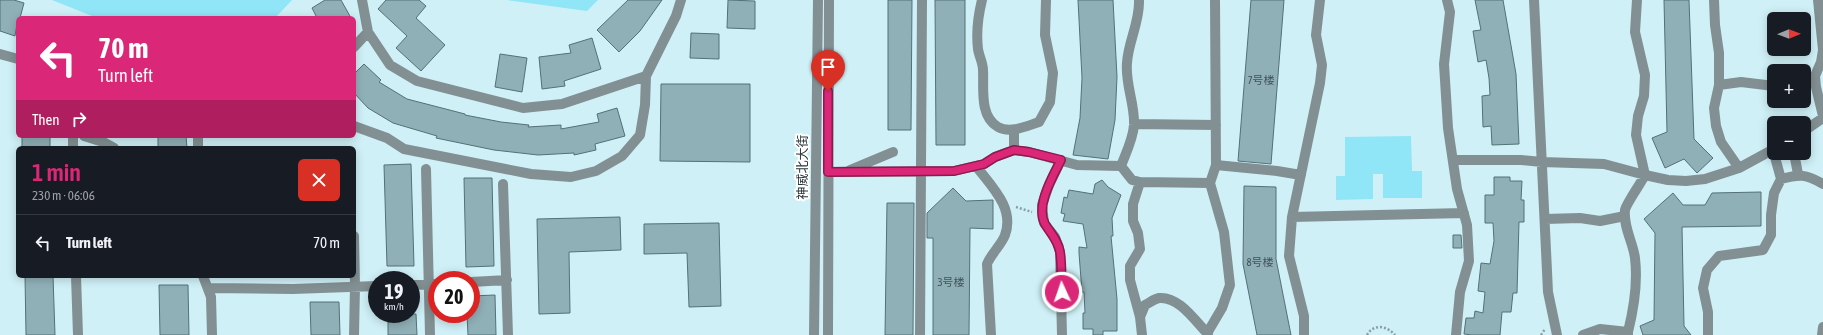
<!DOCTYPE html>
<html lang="en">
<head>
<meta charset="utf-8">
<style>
	:root { --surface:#171b24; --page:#20242c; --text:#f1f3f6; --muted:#9ea1a6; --line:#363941; --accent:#db2777 }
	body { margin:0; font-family:"Asap Condensed","Noto Sans SC",sans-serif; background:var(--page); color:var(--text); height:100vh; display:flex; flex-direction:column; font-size:15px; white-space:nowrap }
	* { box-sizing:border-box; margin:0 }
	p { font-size:13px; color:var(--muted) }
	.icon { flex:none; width:22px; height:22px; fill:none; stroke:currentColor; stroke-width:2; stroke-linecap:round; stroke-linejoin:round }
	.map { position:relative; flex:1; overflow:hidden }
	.drawer { position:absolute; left:16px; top:146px; width:340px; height:132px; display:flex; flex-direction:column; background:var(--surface); border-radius:6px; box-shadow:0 2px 10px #0003 }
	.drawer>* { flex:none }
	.top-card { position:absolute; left:16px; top:16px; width:340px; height:122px; border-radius:6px; box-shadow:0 2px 10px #0003; background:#db2777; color:#fff; overflow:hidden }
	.needle { width:26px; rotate:89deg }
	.controls { position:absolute; left:1767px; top:12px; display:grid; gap:8px }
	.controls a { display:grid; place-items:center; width:44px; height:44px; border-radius:6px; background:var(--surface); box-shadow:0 2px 10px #0003; font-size:20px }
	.speed { position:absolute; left:368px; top:271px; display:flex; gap:8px; font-size:20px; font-weight:700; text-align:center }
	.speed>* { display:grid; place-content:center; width:52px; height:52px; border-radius:50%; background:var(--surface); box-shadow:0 2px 10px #0003; line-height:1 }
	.speed small { font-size:10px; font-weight:400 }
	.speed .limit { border:6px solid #d22; background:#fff; color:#111 }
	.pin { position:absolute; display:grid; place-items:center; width:34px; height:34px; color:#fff; margin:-41px -17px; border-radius:50% 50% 50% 0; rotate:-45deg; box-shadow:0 0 4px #0007 }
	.pin .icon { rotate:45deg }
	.me { position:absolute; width:44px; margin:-22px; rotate:357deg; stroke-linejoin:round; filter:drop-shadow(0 0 3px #0008) }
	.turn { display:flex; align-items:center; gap:14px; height:84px; padding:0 16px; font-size:18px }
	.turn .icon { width:52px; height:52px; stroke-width:2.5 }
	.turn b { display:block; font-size:28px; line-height:34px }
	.then { display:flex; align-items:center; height:38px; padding:0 16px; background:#0003; gap:8px; font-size:15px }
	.round { display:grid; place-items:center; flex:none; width:42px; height:42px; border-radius:6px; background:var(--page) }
	.headline { display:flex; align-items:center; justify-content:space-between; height:68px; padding:0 16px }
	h1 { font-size:24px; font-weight:600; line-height:30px; color:var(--accent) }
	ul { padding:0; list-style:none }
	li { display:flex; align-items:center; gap:12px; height:56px; padding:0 16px; border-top:1px solid var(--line) }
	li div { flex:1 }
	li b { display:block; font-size:15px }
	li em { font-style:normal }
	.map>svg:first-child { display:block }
	.green { fill:#90e5f7 }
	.building { fill:#90b0b7; stroke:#537177 }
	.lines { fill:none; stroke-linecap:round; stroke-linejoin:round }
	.path { stroke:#879fa4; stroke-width:2.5; stroke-dasharray:2 2; stroke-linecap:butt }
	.minor { stroke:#829093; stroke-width:10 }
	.route-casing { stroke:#8e194d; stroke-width:10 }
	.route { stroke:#db2777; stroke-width:7 }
	.labels { text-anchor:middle; stroke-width:4; stroke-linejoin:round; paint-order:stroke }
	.number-label { font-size:11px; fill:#435458 }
	.street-label { font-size:13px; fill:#293639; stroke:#fff }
</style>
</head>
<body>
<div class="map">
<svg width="1823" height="335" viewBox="0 0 1823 335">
	<rect width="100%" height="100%" fill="#cff0f7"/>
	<path class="green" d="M52,0H292L275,18H97Z
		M507,0H598L587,11Z
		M1411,136L1412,171H1422V198H1383V174H1373V199L1336,200V176H1345V137Z"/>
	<path class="building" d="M0,0H14L24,3L20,18H18L15,36L0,31Z
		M325,0H341L351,18H317L312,8Z
		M386,0H419L426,6L416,18L445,45L421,71L396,48L407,36L378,9Z
		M628,0H662L640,31L619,52L597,30Z
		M728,0L755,1V29L727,28Z
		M888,0H912L911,130H888Z
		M935,0H965V145H936Z
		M1078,0H1113L1117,77L1115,120L1108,159L1073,155L1080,118L1082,78Z
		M1251,0H1284L1271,164L1238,161Z
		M1475,0H1503L1516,74L1519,144L1492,145L1491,126L1483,127L1482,96L1490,95L1489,78L1486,60L1478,62L1473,31L1481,30Z
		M1664,0H1689L1694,139L1713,158L1697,173L1684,159L1665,168L1652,138L1667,132Z
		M691,33L719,34V59L690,58Z
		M592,38L601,69L564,81L565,86L542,89L539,57L571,53L569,45Z
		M500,54L527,58L522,92L495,87Z
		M364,64L381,80L379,82L407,99L465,114V115L501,122L529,125L528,127L561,125V129L599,122L597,114L617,108L625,136L595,144L596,150L574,155V153L538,155L494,150L436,138L437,136L393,123L368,108L354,93V74Z
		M661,84H750V162L660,161Z
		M22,136H50V148H22Z
		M158,136H186L187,148H158Z
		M411,164L414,266H387L384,165Z
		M1494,177H1510V181H1522L1521,200H1524V222H1519L1517,293H1513L1511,312H1502L1500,335H1472L1464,334L1466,318H1474L1475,311L1483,313L1485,292L1478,291L1481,263L1490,264L1494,241L1493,223H1485V195H1494Z
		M464,178H492L494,266L466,267Z
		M1102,180L1108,187L1121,195L1112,218L1113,236H1111L1117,299V331H1103V335H1093V329H1083V313H1085L1084,292H1082L1079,253V247L1087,248L1083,224L1063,221L1065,214L1061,213L1064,197L1067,198L1069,190L1093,194L1095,184Z
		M1244,186L1276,187V259L1291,335H1257L1243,264Z
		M953,188L966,201L993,200V229L970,228L969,335H933V238H927V213Z
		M1761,192V226L1682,227L1684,326L1691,335H1643L1640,326L1654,320L1655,233L1644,219L1673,193L1683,205H1705L1712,193Z
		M887,203H914L913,335H885Z
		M620,217L621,250L569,252L570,313L539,314L537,219Z
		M719,223L721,306L689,307L687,253L644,254V224Z
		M1453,235H1461L1462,248H1453Z
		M25,276H53L55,335H26Z
		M159,285H188L189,335H160Z
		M495,295L496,335H468L467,314H471V296Z
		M310,302H339L340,335H311Z
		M388,314H416L417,335H388Z"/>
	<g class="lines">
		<path class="path" d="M1016,207L1032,212
			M1367,335C1374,323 1387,326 1395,335
			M1541,335L1545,329"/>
		<path class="minor" d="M362,0L368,32L390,65L417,81L523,108L562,104L646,76L676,16L681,0
			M982,0C978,16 976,32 978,49C979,56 983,63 983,70C984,88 979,116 998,127C1010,134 1027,126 1039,122L1050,102L1053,73L1045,35L1046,0
			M1447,0L1450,12L1444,64L1448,128L1457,189L1467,225L1469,261L1460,292L1456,335
			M1534,0L1548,292L1557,335
			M1714,0L1715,25L1719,53V85L1714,108L1716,126L1721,142L1739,168
			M1818,0L1823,50L1821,62L1815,76L1816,87L1823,116
			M354,47L368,32
			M0,54L18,59
			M1804,79L1815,76
			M1719,85L1741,82L1774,86
			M1134,124L1216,125
			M354,126L387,138L404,149L531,174L571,177L596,171L622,156L640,135L645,105L646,76
			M1014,130V150
			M1804,131L1823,118
			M73,136V148
			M84,136L103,142L114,148
			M198,136V148
			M1773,150L1781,179
			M1794,153L1798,174
			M1061,160L1049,185L1042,205L1044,223L1055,237L1060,252L1062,335
			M1453,160H1521L1542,162L1604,164L1645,175L1668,180L1686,181L1705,179L1739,168L1774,149
			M1216,165L1277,171L1301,175
			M976,166C991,186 1015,208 1005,235C1002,244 991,254 987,264L991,335
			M1121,166C1126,153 1133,139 1134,125C1135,104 1125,84 1127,63C1128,42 1140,22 1139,0
			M426,169L430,335
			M850,170L893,152
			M828,172L954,171L984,164L995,157L1014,150L1029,152L1077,165L1121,166L1132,180L1140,182L1210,183
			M503,184L508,335
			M1292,217L1464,213
			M1545,219L1580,218L1600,221L1625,216
			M76,276L78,335
			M203,276L211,297L212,335
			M471,282L507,280
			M411,285L437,284
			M208,288L293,289L377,286
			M1140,317L1130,280V266L1140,249L1138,233L1133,221V204L1140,182
			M354,335L355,286L354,236
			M814,335L818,0
			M828,335L829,0
			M920,335L922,0
			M1142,335L1140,317L1145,305C1149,303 1154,299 1159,298C1179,296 1195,321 1208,334
			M1207,335L1209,330L1222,308L1230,285L1224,232L1210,183L1216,165L1215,0
			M1304,335V316L1289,256L1292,217L1320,83L1322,65L1316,35L1320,0
			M1583,335L1600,329L1628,332
			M1628,335V332C1634,308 1638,283 1635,258C1633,242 1623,227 1625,210C1626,204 1641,183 1645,175L1636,135L1638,116L1644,96L1645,75L1635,32L1637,0
			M1708,335V312L1703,288L1707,270L1719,256L1763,250L1771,235V215L1774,193L1781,179C1800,174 1806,174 1823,184
			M1822,335L1823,327"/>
	</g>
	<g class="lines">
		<defs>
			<path id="route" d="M828,91V172L954,171L984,164L995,157L1014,150L1029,152L1061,160C1053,176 1035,206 1045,224C1051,234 1058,240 1060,252C1062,264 1061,279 1062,292"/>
		</defs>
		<use href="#route" class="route-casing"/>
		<use href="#route" class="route"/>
	</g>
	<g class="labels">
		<g class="number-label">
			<text x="1261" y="84">7号楼</text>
			<text x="1260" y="266">8号楼</text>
			<text x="951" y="286">3号楼</text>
		</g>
		<g class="street-label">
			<text transform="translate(802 167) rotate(-90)" y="5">神威北大街</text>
		</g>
	</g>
</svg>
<div class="controls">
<a><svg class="needle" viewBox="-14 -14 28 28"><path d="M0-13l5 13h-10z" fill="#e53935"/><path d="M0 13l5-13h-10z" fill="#9ea1a6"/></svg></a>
<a>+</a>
<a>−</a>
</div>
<div class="speed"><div>19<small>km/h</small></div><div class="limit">20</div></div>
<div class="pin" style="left:828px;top:91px;background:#d93025"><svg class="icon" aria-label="arrive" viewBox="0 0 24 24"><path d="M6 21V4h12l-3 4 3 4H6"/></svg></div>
<svg class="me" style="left:1062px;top:292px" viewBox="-20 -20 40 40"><circle r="17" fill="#db2777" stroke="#fff" stroke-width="3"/><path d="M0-11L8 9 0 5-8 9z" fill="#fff"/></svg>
<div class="top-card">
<div class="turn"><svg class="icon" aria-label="left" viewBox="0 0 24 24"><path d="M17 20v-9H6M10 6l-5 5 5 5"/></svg><div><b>70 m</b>Turn left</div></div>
<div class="then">Then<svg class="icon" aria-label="right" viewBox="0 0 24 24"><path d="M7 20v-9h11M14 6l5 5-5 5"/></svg></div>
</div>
<section class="drawer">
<div class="headline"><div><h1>1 min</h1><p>230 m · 06:06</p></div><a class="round" style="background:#d93025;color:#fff"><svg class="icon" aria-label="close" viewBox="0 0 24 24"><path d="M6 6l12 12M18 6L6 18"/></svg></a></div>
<ul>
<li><svg class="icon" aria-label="left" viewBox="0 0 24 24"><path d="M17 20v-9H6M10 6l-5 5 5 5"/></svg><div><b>Turn left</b></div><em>70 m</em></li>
</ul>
</section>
</div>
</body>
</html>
